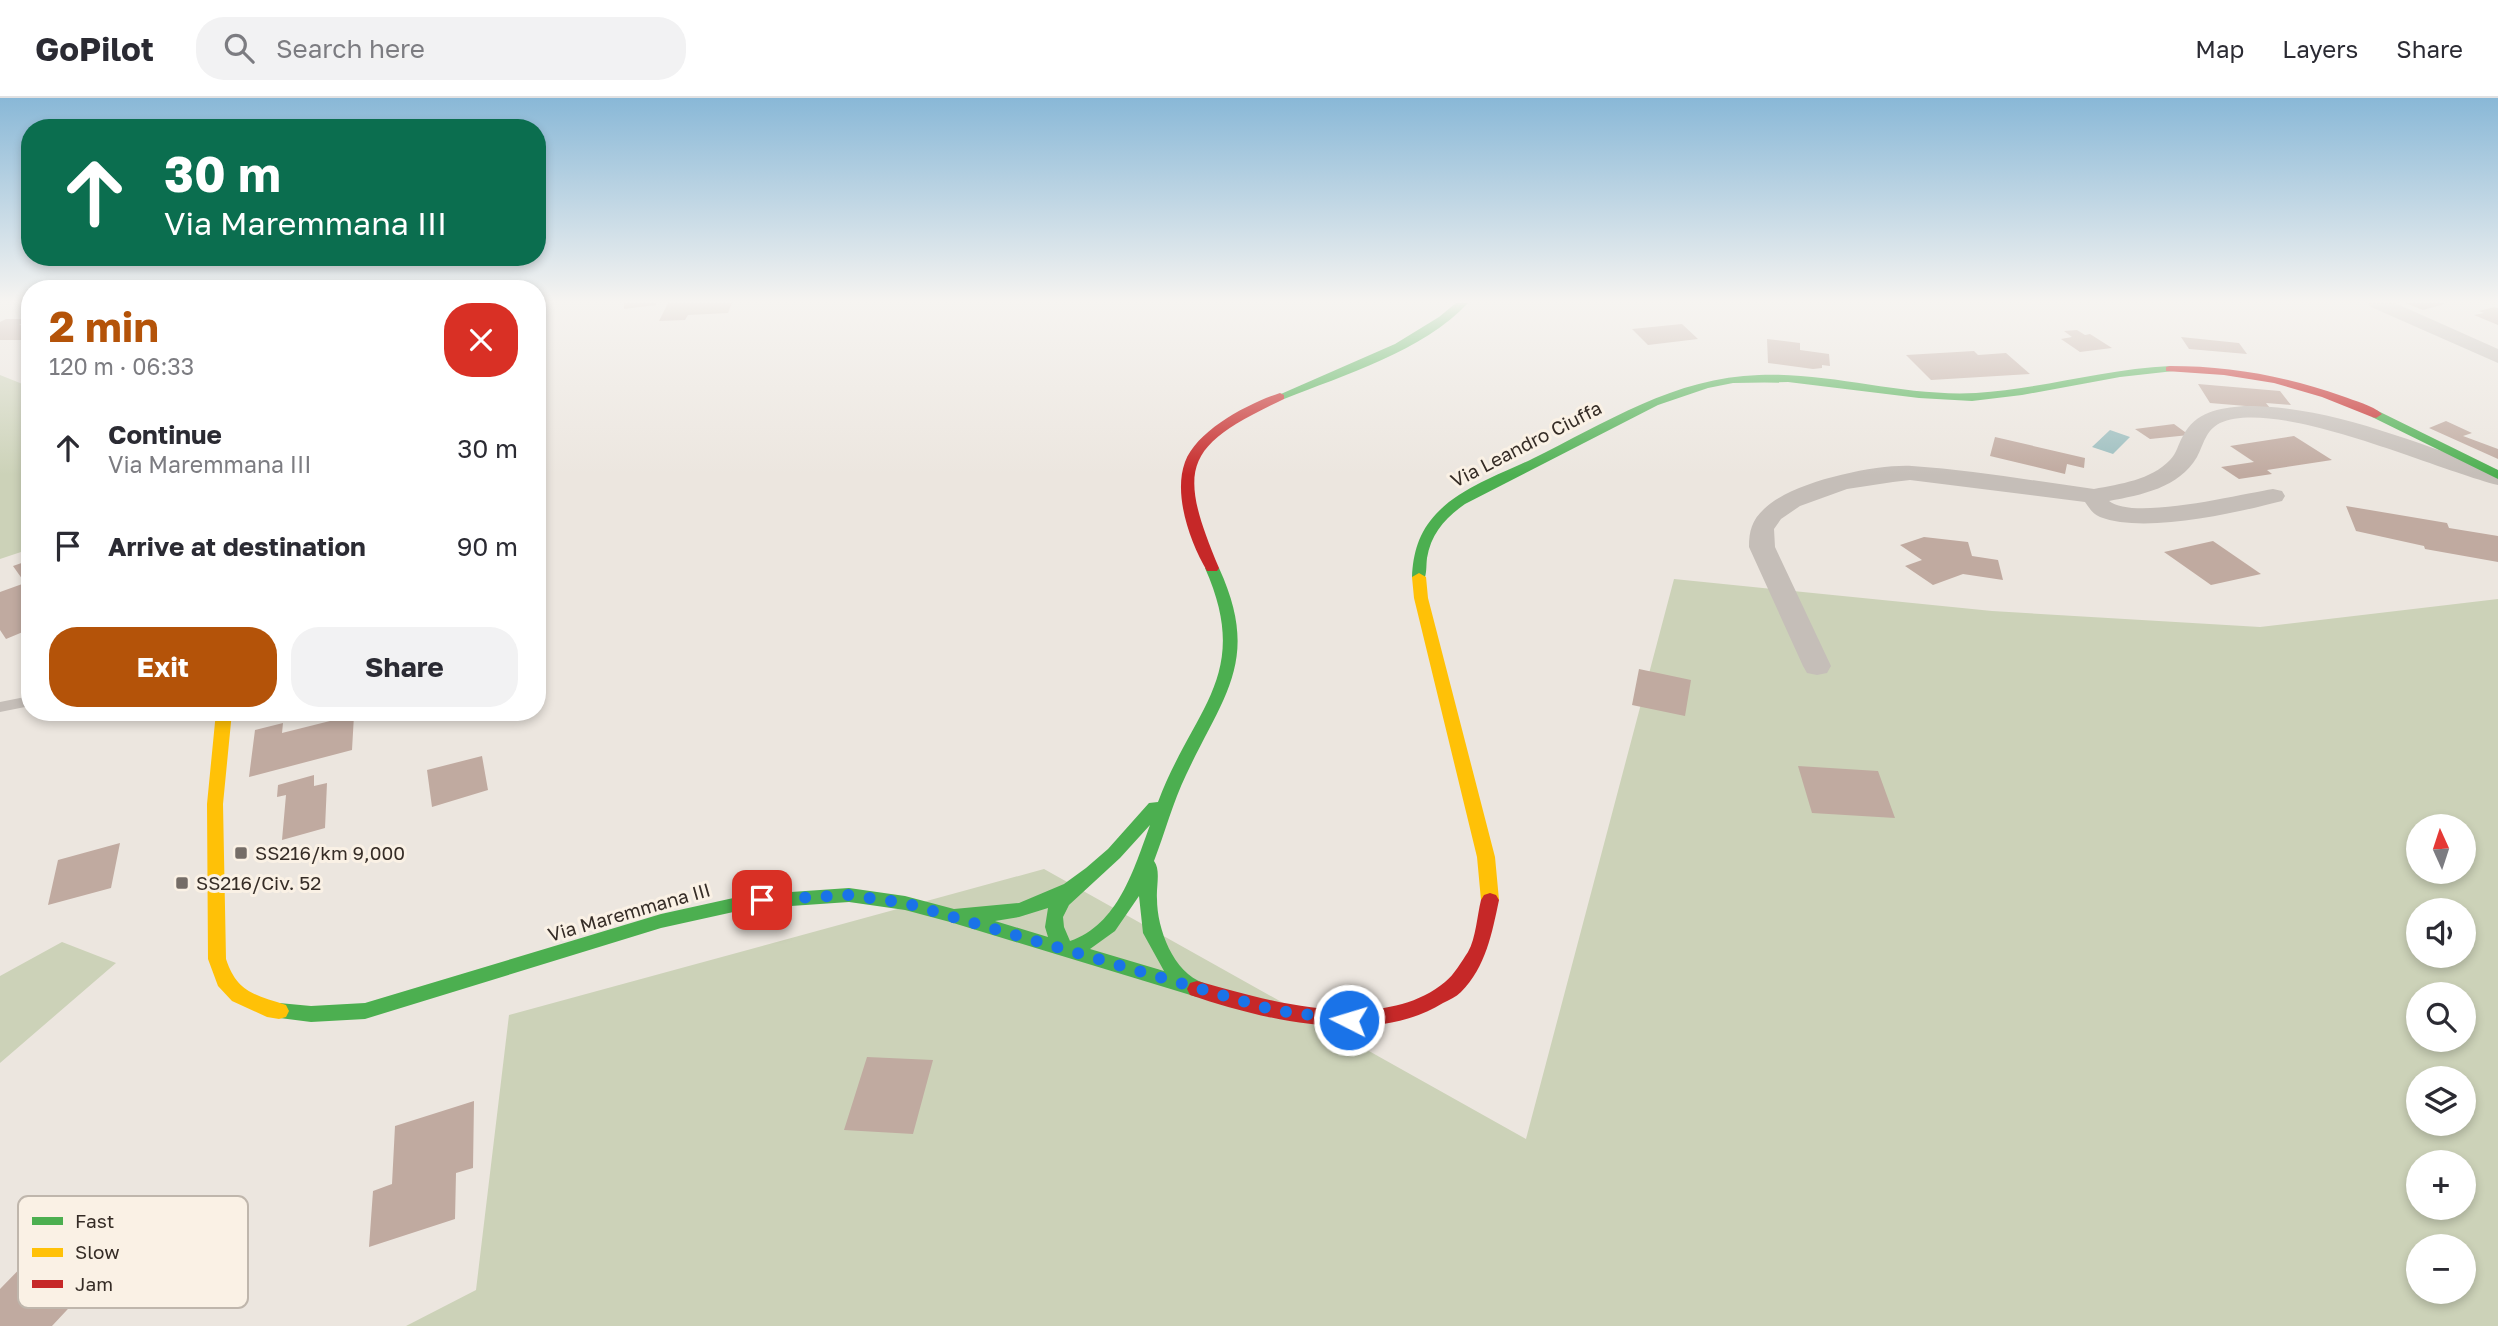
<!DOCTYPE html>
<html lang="en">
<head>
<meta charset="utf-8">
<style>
	:root { --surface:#fff; --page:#f2f2f3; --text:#2b2b33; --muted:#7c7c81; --line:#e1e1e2; --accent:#b45309 }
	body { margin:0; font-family:"Golos Text",sans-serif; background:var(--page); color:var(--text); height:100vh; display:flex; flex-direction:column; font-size:26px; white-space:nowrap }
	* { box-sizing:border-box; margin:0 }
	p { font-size:23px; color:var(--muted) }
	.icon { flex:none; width:38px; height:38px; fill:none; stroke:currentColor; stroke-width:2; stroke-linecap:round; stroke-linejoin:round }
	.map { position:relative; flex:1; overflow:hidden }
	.drawer { position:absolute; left:21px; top:182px; width:525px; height:441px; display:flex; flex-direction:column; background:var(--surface); border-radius:28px; box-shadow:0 4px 10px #0003 }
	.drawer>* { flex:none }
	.banner { position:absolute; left:21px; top:21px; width:525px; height:147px; border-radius:28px; box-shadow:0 4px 10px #0003; background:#0b6e4f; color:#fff; overflow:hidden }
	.needle { width:46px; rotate:357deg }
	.fabs { position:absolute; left:2406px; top:716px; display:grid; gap:14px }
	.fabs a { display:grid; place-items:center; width:70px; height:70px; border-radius:50%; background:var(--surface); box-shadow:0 4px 10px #0003; font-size:35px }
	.pin { position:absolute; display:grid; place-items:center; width:60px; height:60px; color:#fff; margin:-30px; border-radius:14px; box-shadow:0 4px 10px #0006 }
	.me { position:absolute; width:77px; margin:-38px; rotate:275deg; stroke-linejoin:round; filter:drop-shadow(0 0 5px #0008) }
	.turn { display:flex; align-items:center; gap:24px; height:147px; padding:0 28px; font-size:32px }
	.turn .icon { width:91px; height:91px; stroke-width:2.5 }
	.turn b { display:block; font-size:49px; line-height:60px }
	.round { display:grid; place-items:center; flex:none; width:74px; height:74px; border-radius:28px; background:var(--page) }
	.summary { display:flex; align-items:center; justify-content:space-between; height:119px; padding:0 28px }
	h1 { font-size:42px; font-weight:700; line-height:52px; color:var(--accent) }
	.button { display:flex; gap:14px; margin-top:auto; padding:14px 28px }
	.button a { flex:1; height:80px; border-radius:28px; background:var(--accent); color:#fff; font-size:28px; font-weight:700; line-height:80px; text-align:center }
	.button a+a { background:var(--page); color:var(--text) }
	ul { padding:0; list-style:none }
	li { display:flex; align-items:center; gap:21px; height:98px; padding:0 28px }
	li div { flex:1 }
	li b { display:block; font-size:26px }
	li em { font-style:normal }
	header { display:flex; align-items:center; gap:42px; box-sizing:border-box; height:98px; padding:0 35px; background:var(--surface); border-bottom:2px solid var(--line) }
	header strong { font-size:33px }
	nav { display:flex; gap:38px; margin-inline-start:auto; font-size:24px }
	.search { width:490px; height:63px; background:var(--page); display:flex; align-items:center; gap:18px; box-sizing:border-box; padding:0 24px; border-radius:28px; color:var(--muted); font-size:26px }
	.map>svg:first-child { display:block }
	.green { fill:#ccd2b8; fill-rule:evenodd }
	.water { fill:#9abdbe }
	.building { fill:#c0aaa0 }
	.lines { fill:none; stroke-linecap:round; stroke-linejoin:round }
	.lane { fill:#c5beb8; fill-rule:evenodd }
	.street { fill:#c5beb8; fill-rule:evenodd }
	.fast { fill:#4caf50; fill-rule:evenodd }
	.slow { fill:#ffc107; fill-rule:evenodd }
	.jam { fill:#c62828; fill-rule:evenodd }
	.route { stroke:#1a73e8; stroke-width:12; stroke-dasharray:0 21.6 }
	.poi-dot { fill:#756d67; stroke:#faf1e5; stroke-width:2.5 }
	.labels { text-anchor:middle; stroke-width:6; stroke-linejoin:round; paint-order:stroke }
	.street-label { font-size:19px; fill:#352c26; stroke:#faf1e5 }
	.poi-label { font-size:19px; fill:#352c26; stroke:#faf1e5; text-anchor:start }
	.key { fill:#faf1e5; stroke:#bfb6ac; stroke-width:2 }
	.key-label { font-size:19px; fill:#352c26 }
</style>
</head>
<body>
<header>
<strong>GoPilot</strong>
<div class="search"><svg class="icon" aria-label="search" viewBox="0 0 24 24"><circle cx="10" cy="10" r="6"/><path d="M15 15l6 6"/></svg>Search here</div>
<nav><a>Map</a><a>Layers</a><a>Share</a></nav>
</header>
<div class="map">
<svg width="2498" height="1228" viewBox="0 0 2498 1228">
	<rect width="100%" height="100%" fill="#ece6df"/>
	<path class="green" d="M0,277L30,289V451L0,461Z
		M1674,481L1992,513L2260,529L2498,501V1228H406L476,1192L509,917L1044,771L1526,1041ZM2418,728H2464V774H2418ZM2418,812H2464V858H2418ZM2418,896H2464V942H2418ZM2418,980H2464V1026H2418ZM2418,1064H2464V1110H2418ZM2418,1148H2464V1194H2418Z
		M62,844L116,865L0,965V878Z"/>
	<path class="water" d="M2110,332L2130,339L2113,356L2092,349Z"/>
	<path class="building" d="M624,205H656V207L624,211Z
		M668,205H732L728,215L688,217L685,222L659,223Z
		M2405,205H2444L2445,206L2423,212Z
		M2494,209L2498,210V227L2474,217L2484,215L2479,213Z
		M6,221H29L19,227L30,228V240L26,242H0V224Z
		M1682,226L1698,241L1648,247L1632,231Z
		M2077,232L2085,237L2090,236L2112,250L2080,254L2061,241L2072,239L2064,233Z
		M2181,239L2239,245L2247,256L2189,251Z
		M1767,241L1800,245V252L1829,256L1830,268L1822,267V270L1813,271L1768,265Z
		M1974,253L1978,257L2006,255L2030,276L1931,282L1906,257Z
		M2198,286L2280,293L2291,307L2266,305L2270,310L2210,305Z
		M2446,323L2472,335L2463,338L2498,351V361L2429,330Z
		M2174,326L2189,337L2150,341L2135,331Z
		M2294,338L2332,362L2267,372L2272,376L2239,381L2221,369L2254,364L2230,348Z
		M1995,339L2085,360L2084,370L2067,366L2065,376L1990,358Z
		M2346,408L2447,425L2449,430L2498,438V464L2425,451L2424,448L2356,433Z
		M1924,439L1968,444L1972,458L1998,462L2003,482L1963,476L1933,487L1905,468L1922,462L1900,447Z
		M2213,443L2261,476L2211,487L2164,454Z
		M30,462V531L6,541L0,532V494L25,485L13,468Z
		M1639,571L1691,582L1685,618L1632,607Z
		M354,617L352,652L249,679L255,632L283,625L282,635Z
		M482,658L488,692L432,709L427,672Z
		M1798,668L1878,673L1895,720L1812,715Z
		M314,677V688L327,685L325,730L282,742L286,697L277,699L278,687Z
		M120,745L111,790L48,807L58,762Z
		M867,959L933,962L913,1036L844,1032Z
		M474,1003L473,1070L456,1075L455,1121L369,1149L373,1093L392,1086L395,1028Z
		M73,1116L138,1136L52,1228H0V1191Z"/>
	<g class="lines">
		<path class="lane" d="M30,598V608L0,614V604Z"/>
		<path class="street" d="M2368,205H2395L2498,251V265L2371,209Z
			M2244,308C2331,307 2416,346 2498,372V387C2436,372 2277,299 2220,325C2205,333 2204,346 2197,359C2179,390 2141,397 2109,403C2133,423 2241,396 2273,391L2282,393L2285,398L2282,403C2236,415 2144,436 2100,419C2093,416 2089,410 2085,404L1910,382L1893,384L1847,391L1800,408L1781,421L1774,431L1775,449L1831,568L1827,575L1817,577L1807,575L1803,568L1749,449C1749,433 1752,422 1764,411C1791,384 1875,366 1912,368C1973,372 2034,383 2094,391C2120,386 2151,382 2170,362C2177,355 2178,346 2183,338C2195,314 2219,310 2244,308Z"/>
		<path class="fast" d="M1456,205H1468C1423,253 1344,277 1284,301H1276L1274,299L1395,246L1439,219Z
			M2170,268L2174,269V273L2120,279L2022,297L1972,303L1919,300L1788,284L1733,285L1708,290L1658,307L1465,406C1445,420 1431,436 1427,460C1426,468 1427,475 1424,482L1419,483L1412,479C1413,455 1419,434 1436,416C1460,390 1501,376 1532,361C1605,325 1676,279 1759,277C1832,274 1903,299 1976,295C2041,291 2104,271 2170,268Z
			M2376,312L2498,372V381L2372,319V313Z
			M1212,466L1219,470C1261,562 1224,596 1186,677C1173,704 1165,734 1154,763C1161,772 1156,789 1157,801C1157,830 1173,875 1204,885L1207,891L1204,897L1197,899L950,824L905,812L849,804L747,811L661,830L365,921L311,924L272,919L269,913L272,907L279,905L311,908L365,905L661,816L747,797L849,790L905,798L954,811L1019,805L1064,786L1086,770L1108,751L1149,705L1158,704C1193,610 1253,578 1205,470ZM1150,727C1134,771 1118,827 1070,843L1064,829L1063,819L1069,807L1120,760ZM1139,798L1143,835L1164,873L1090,851L1115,833ZM1048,810L1045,829L1048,839L995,823L1019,819Z"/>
		<path class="slow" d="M1419,475L1426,479L1428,500L1495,759L1499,802L1496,807L1490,809L1484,807L1481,802L1477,759L1414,500L1412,479Z
			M216,614H232L223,706L226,861C237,895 256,897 286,907L289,913L286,919L279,921L267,919L232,903L218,888L208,861L207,706Z"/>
		<path class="jam" d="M2170,268C2229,268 2286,278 2342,298C2355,303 2372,307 2382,316L2376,320L2372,319L2322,299L2274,285L2224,277L2166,273V269Z
			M1280,295L1284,297V301C1184,348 1176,368 1219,470L1217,473H1207C1190,444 1173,397 1185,364C1197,332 1249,305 1280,295Z
			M1490,795L1496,797L1499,802C1492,835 1486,869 1461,894C1456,899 1449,902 1443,905C1373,949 1264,922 1190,897L1187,891L1190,885L1197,883C1269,903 1381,937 1445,884C1454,877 1462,863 1468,854C1476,840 1477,818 1481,802L1484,797Z"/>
	</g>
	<linearGradient id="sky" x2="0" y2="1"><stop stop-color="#89b8d7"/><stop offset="0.54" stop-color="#f6f4f1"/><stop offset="1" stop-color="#f6f4f1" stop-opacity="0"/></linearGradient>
	<rect width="2498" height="377" fill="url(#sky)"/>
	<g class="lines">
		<path class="route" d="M762,802L849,797L905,805L1273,912L1349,922"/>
	</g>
	<g class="poi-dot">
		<rect x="234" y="748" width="14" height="14" rx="3.5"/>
		<rect x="175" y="778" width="14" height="14" rx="3.5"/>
	</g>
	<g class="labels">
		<g class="street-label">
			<text transform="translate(1526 346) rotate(-27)" y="7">Via Leandro Ciuffa</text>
			<text transform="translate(629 814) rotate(-16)" y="7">Via Maremmana III</text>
		</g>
		<g class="poi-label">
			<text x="255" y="762">SS216/km 9,000</text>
			<text x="196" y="792">SS216/Civ. 52</text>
		</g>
	</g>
	<rect x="18" y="1098" width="230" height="112" rx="10" class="key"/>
	<rect x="32" y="1119" width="31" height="8" fill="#4caf50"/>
	<rect x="32" y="1150" width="31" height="9" fill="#ffc107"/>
	<rect x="32" y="1182" width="31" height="8" fill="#c62828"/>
	<g class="key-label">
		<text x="75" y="1130">Fast</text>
		<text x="75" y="1161">Slow</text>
		<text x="75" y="1193">Jam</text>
	</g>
</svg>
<div class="fabs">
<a><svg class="needle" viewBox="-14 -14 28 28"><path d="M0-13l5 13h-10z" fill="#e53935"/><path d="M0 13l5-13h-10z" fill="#7c7c81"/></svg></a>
<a><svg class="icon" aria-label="sound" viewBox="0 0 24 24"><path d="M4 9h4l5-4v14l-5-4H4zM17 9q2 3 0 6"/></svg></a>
<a><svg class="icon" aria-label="search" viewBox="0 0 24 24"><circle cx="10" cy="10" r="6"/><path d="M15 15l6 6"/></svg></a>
<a><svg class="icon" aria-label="layers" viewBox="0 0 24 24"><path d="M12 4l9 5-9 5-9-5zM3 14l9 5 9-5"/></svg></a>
<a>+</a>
<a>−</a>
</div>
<div class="pin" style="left:762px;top:802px;background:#d93025"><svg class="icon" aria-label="arrive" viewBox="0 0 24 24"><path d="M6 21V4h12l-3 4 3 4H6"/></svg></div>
<svg class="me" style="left:1349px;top:922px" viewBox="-20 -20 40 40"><circle r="17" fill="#1a73e8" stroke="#fff" stroke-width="3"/><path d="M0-11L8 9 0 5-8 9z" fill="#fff"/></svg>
<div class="banner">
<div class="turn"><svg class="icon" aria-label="ahead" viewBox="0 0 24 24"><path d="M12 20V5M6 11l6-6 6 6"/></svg><div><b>30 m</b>Via Maremmana III</div></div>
</div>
<section class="drawer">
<div class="summary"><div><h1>2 min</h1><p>120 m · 06:33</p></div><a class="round" style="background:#d93025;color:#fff"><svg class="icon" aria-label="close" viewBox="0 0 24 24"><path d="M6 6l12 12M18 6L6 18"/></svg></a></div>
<ul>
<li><svg class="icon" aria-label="ahead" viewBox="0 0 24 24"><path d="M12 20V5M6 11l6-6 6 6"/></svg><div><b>Continue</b><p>Via Maremmana III</p></div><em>30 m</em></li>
<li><svg class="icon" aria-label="arrive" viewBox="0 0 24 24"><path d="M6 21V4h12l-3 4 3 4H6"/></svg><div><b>Arrive at destination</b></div><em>90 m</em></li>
</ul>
<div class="button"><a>Exit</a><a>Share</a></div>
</section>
</div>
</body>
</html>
